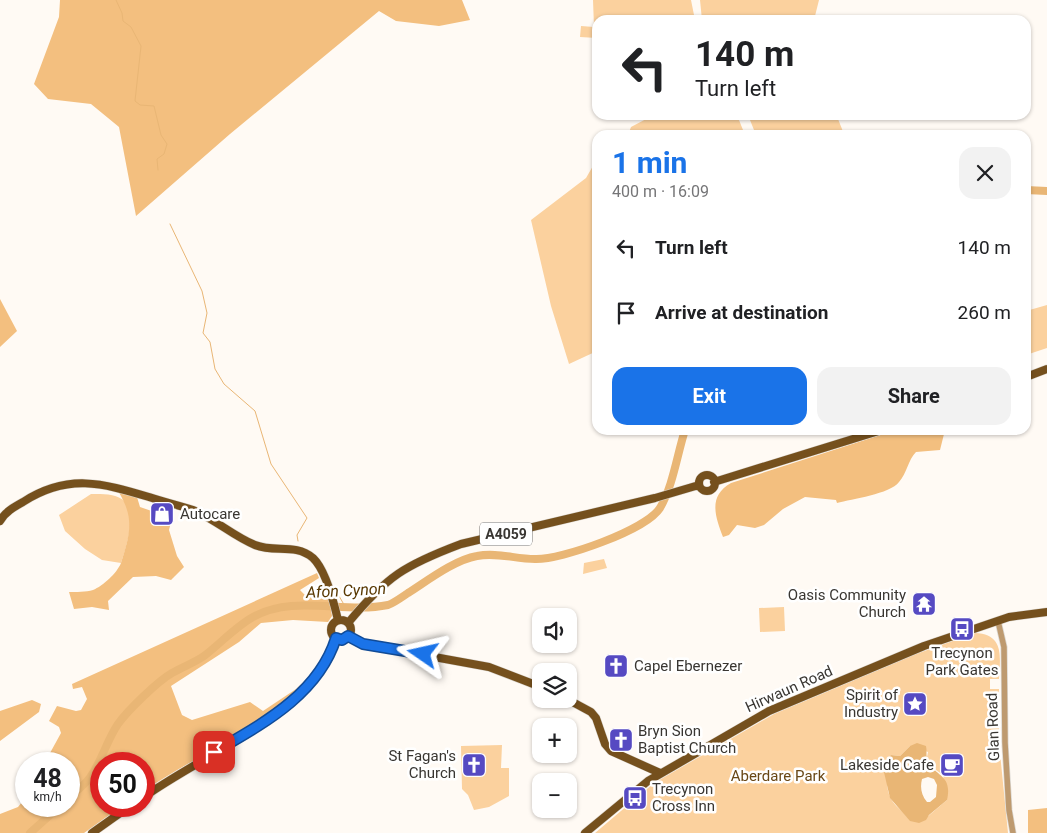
<!DOCTYPE html>
<html lang="en">
<head>
<meta charset="utf-8">
<style>
	:root { --surface:#fff; --page:#f2f2f2; --text:#202124; --muted:#757577; --accent:#1a73e8 }
	body { margin:0; font-family:Roboto,sans-serif; background:var(--page); color:var(--text); height:100vh; display:flex; flex-direction:column; font-size:19px; white-space:nowrap }
	* { box-sizing:border-box; margin:0 }
	p { font-size:16px; color:var(--muted) }
	.icon { flex:none; width:28px; height:28px; fill:none; stroke:currentColor; stroke-width:2; stroke-linecap:round; stroke-linejoin:round }
	.map { position:relative; flex:1; overflow:hidden }
	.drawer { position:absolute; left:592px; top:130px; width:439px; height:305px; display:flex; flex-direction:column; background:var(--surface); border-radius:15px; box-shadow:0 1px 4px #0004 }
	.drawer>* { flex:none }
	.guide { position:absolute; left:592px; top:15px; width:439px; height:105px; border-radius:15px; box-shadow:0 1px 4px #0004; background:#fff; color:var(--text); overflow:hidden }
	.tools { position:absolute; left:532px; top:608px; display:grid; gap:10px }
	.tools a { display:grid; place-items:center; width:45px; height:45px; border-radius:10px; background:var(--surface); box-shadow:0 1px 4px #0004; font-size:25px }
	.speed { position:absolute; left:15px; top:752px; display:flex; gap:10px; font-size:25px; font-weight:700; text-align:center }
	.speed>* { display:grid; place-content:center; width:65px; height:65px; border-radius:50%; background:var(--surface); box-shadow:0 1px 4px #0004; line-height:1 }
	.speed small { font-size:12px; font-weight:400 }
	.speed .limit { border:8px solid #d22; background:#fff; color:#111 }
	.pin { position:absolute; display:grid; place-items:center; width:42px; height:42px; color:#fff; margin:-21px; border-radius:10px; box-shadow:0 2px 8px #0006 }
	.me { position:absolute; width:55px; margin:-28px; rotate:281deg; stroke-linejoin:round; filter:drop-shadow(0 0 4px #0008) }
	.turn { display:flex; align-items:center; gap:18px; height:105px; padding:0 20px; font-size:22px }
	.turn .icon { width:65px; height:65px; stroke-width:2.5 }
	.turn b { display:block; font-size:35px; line-height:42px }
	.round { display:grid; place-items:center; flex:none; width:52px; height:52px; border-radius:15px; background:var(--page) }
	.summary { display:flex; align-items:center; justify-content:space-between; height:85px; padding:0 20px }
	h1 { font-size:30px; font-weight:700; line-height:38px; color:var(--accent) }
	.cta { display:flex; gap:10px; margin-top:auto; padding:10px 20px }
	.cta a { flex:1; height:58px; border-radius:15px; background:var(--accent); color:#fff; font-size:20px; font-weight:700; line-height:58px; text-align:center }
	.cta a+a { background:var(--page); color:var(--text) }
	ul { padding:0; list-style:none }
	li { display:flex; align-items:center; gap:15px; height:65px; padding:0 20px }
	li div { flex:1 }
	li b { display:block; font-size:19px }
	li em { font-style:normal }
	.map>svg:first-child { display:block }
	.green { fill:#fbd19e; fill-rule:evenodd }
	.forest { fill:#f3bf7f }
	.water { fill:#e9b675; fill-rule:evenodd }
	.lines { fill:none; stroke-linecap:round; stroke-linejoin:round }
	.stream { stroke:#e9b675; stroke-width:1 }
	.river { stroke:#e9b675; stroke-width:8 }
	.minor-casing { stroke:#dbd7d1; stroke-width:7 }
	.major-casing { stroke:#dbd7d1; stroke-width:9 }
	.minor { stroke:#be9a6f; stroke-width:5.5 }
	.major { stroke:#75501d; stroke-width:8 }
	.route-casing { stroke:#114b97; stroke-width:12 }
	.route { stroke:#1a73e8; stroke-width:9 }
	.labels { text-anchor:middle; stroke-width:5; stroke-linejoin:round; paint-order:stroke }
	.shield { fill:#fff; stroke:#747270; stroke-width:1 }
	.shield-label { font-size:14px; font-weight:bold; fill:#393632 }
	.poi-label { font-size:15px; fill:#393632; stroke:#fff; text-anchor:start }
	.street-label { font-size:15px; fill:#393632; stroke:#fff }
	.park-label { font-size:15px; fill:#694716; stroke:#fff }
	.water-label { font-size:16px; font-style:italic; fill:#593802; stroke:#fff }
</style>
</head>
<body>
<div class="map">
<svg width="1047" height="833" viewBox="0 0 1047 833">
	<rect width="100%" height="100%" fill="#fffaf4"/>
	<path class="green" d="M593,0H691L695,20H598L597,38L580,37L581,26L594,27Z
		M700,0H819L814,20H702Z
		M649,115H737L745,135H628L631,127L648,118Z
		M748,115H833L838,119L844,134L857,135H756Z
		M597,159V351L569,364L551,306L531,220L586,178Z
		M1047,305V348L1026,355V311Z
		M91,494C100,494 118,493 125,502C137,516 126,547 121,563L102,560L85,549L65,531L59,515Z
		M604,559L607,568L583,574L584,563Z
		M784,607L785,631L760,632L759,608Z
		M975,633C1005,634 1000,658 999,679H990V689H999V743L1008,833H595L654,783L774,714L916,654ZM910,746L928,752L927,757L936,770L943,775L947,800L926,818L907,817C903,811 897,808 893,802C883,787 888,771 891,755L900,756Z
		M502,745L501,768H509V796L489,807L474,810L468,795L462,789L461,746Z"/>
	<path class="forest" d="M60,0H462L470,20L439,26L396,21L379,11L230,134L136,216L119,127L91,104L48,99L34,84L59,17Z
		M0,299L17,331L0,347Z
		M896,430H945L940,450L916,452C908,460 907,473 899,482C890,494 852,499 837,503L836,500L805,497L783,509L764,525L755,528L737,525L729,535L723,537C715,516 708,496 731,483Z
		M118,491L137,497L140,507L172,518L169,530L177,556L184,567L171,580L156,576L133,577L108,601L109,610L92,607L74,609L69,592C76,592 86,592 93,590C103,586 117,573 121,563C130,534 135,518 118,491Z
		M317,573L319,578L300,590C307,599 319,600 329,597L332,616L328,622L293,620L261,623L239,642L171,686L182,715L192,720L250,702L263,711L296,689L311,675C270,727 197,754 144,791V764H124C119,757 107,756 102,764C100,766 98,772 96,776L101,786V806H122L84,833H0V814L18,807L26,797V806H69V764H38L50,753L61,733L59,727L49,721L57,706L76,711L81,710L87,699L82,687L73,689L72,684Z
		M32,700L41,704L39,712L0,741V711Z
		M1047,808V833H1028V810Z"/>
	<path class="water" d="M917,743L926,746C927,750 926,755 927,758C934,778 953,773 947,800L929,815L926,820L919,823L910,821L890,798L883,768L891,755L900,756L910,746ZM928,777L934,779L937,785L936,797L930,802H927C921,795 920,787 922,779Z"/>
	<g class="lines">
		<path class="stream" d="M116,0L122,13L123,21L131,27L141,46L135,101L140,105L154,106L161,135L167,144L164,154L157,159L158,170
			M170,224L202,291L207,313L203,333L210,342L215,369L224,384L255,411L271,464L307,518L297,535L298,541
			M339,596L346,608"/>
		<path class="river" d="M1026,190L1047,191
			M69,798C76,791 86,784 91,776C102,760 107,740 118,724C128,710 158,681 172,673C182,667 194,663 204,656C220,644 235,627 253,617C294,594 343,614 388,605C394,603 402,597 408,593C427,581 454,560 477,556C497,552 515,559 535,559C561,560 646,530 660,508C673,486 677,455 685,430
			M30,833L60,806"/>
		<defs>
			<path id="minor" d="M998,621L1004,647L1005,743L1009,810L1013,833"/>
			<path id="major" d="M1026,377L1047,369
				M699 483a8 8 0 1 1 16 0a8 8 0 1 1-16 0Z
				M714,482L882,430
				M0,521C5,512 14,507 23,502C68,473 102,483 149,497C163,502 179,505 193,510C215,519 233,536 255,545C275,553 295,543 313,558C326,570 334,603 338,620
				M331 630a10 10 0 1 1 20 0a10 10 0 1 1-20 0Z
				M348,623C387,576 405,565 461,544L655,498L699,485
				M348,636L363,644L489,667L541,687
				M567,699L591,712L596,718L605,744L611,751L660,773
				M144,797C205,753 311,714 336,638
				M92,833L130,806
				M585,833L648,781L769,711L924,646L1009,617L1047,612"/>
		</defs>
		<use href="#minor" class="minor-casing"/>
		<use href="#major" class="major-casing"/>
		<use href="#minor" class="minor"/>
		<use href="#major" class="major"/>
	</g>
	<g class="lines">
		<defs>
			<path id="route" d="M214,752C262,724 318,695 336,638L342,640L348,636L363,644L423,654"/>
		</defs>
		<use href="#route" class="route-casing"/>
		<use href="#route" class="route"/>
	</g>
	<defs>
		<symbol id="shop-square" viewBox="-11 -11 22 22"><rect x="-9" y="-9" width="18" height="18" rx="4" fill="#564ac2" stroke="#fff"/><path d="M-5-2.5h2.3a2.7 3.5 0 0 1 5.4 0H5L5.5 6h-11ZM-1.5-2.5h3a1.5 2.3 0 0 0-3 0Z" fill="#fff"/></symbol>
		<symbol id="temple-square" viewBox="-11 -11 22 22"><rect x="-9" y="-9" width="18" height="18" rx="4" fill="#564ac2" stroke="#fff"/><path d="M0-6L5-2H3V0L6.5 2.5H4V6H1.5V3h-3V6H-4V2.5H-6.5L-3 0V-2H-5Z" fill="#fff"/></symbol>
		<symbol id="bus-square" viewBox="-11 -11 22 22"><rect x="-9" y="-9" width="18" height="18" rx="4" fill="#564ac2" stroke="#fff"/><path d="M-5-6H5V4H4V6H2V4H-2V6H-4V4H-5ZM-3.5-4V0h7V-4ZM-3.5 1.2v1.5H-2V1.2ZM2 1.2v1.5H3.5V1.2Z" fill="#fff"/></symbol>
		<symbol id="church-square" viewBox="-11 -11 22 22"><rect x="-9" y="-9" width="18" height="18" rx="4" fill="#564ac2" stroke="#fff"/><path d="M-1.2-6h2.4v3.5h3.3v2.4h-3.3V6h-2.4V-.1h-3.3v-2.4h3.3Z" fill="#fff"/></symbol>
		<symbol id="sight-square" viewBox="-11 -11 22 22"><rect x="-9" y="-9" width="18" height="18" rx="4" fill="#564ac2" stroke="#fff"/><path d="M0-6L1.8-2.2L6-1.7L2.9 1.2L3.7 5.4L0 3.3L-3.7 5.4L-2.9 1.2L-6-1.7L-1.8-2.2Z" fill="#fff"/></symbol>
		<symbol id="cafe-square" viewBox="-11 -11 22 22"><rect x="-9" y="-9" width="18" height="18" rx="4" fill="#564ac2" stroke="#fff"/><path d="M-5.5-4.5H6V0H3Q3 3.5 0 3.5H-2.5Q-5.5 3.5-5.5 0ZM3-3.2v2h1.7v-2ZM-6 4.5H4V6H-6Z" fill="#fff"/></symbol>
	</defs>
	<g fill-rule="evenodd">
		<use href="#shop-square" x="148" y="500" width="28" height="28"/>
		<use href="#temple-square" x="910" y="590" width="28" height="28"/>
		<use href="#bus-square" x="948" y="615" width="28" height="28"/>
		<use href="#church-square" x="602" y="652" width="28" height="28"/>
		<use href="#sight-square" x="901" y="690" width="28" height="28"/>
		<use href="#church-square" x="607" y="726" width="28" height="28"/>
		<use href="#church-square" x="460" y="751" width="28" height="28"/>
		<use href="#cafe-square" x="938" y="751" width="28" height="28"/>
		<use href="#bus-square" x="621" y="784" width="28" height="28"/>
	</g>
	<g class="labels">
		<rect class="shield" x="480" y="522.5" width="52" height="23" rx="4"/>
		<g class="shield-label">
			<text x="506" y="539">A4059</text>
		</g>
		<g class="poi-label">
			<text x="180" y="519">Autocare</text>
			<text x="906" y="600" text-anchor="end">Oasis Community<tspan x="906" dy="17">Church</tspan></text>
			<text x="962" y="658" text-anchor="middle">Trecynon<tspan x="962" dy="17">Park Gates</tspan></text>
			<text x="634" y="671">Capel Ebernezer</text>
			<text x="898" y="700" text-anchor="end">Spirit of<tspan x="898" dy="17">Industry</tspan></text>
			<text x="638" y="736">Bryn Sion<tspan x="638" dy="17">Baptist Church</tspan></text>
			<text x="456" y="761" text-anchor="end">St Fagan's<tspan x="456" dy="17">Church</tspan></text>
			<text x="934" y="770" text-anchor="end">Lakeside Cafe</text>
			<text x="652" y="794">Trecynon<tspan x="652" dy="17">Cross Inn</tspan></text>
		</g>
		<g class="street-label">
			<text transform="translate(789 689) rotate(-24)" y="5">Hirwaun Road</text>
			<text transform="translate(993 727) rotate(-92)" y="5">Glan Road</text>
		</g>
		<g class="park-label">
			<text x="778" y="781">Aberdare Park</text>
		</g>
		<g class="water-label">
			<text transform="translate(346 590) rotate(-3)" y="6">Afon Cynon</text>
		</g>
	</g>
</svg>
<div class="tools">
<a><svg class="icon" aria-label="sound" viewBox="0 0 24 24"><path d="M4 9h4l5-4v14l-5-4H4zM17 9q2 3 0 6"/></svg></a>
<a><svg class="icon" aria-label="layers" viewBox="0 0 24 24"><path d="M12 4l9 5-9 5-9-5zM3 14l9 5 9-5"/></svg></a>
<a>+</a>
<a>−</a>
</div>
<div class="speed"><div>48<small>km/h</small></div><div class="limit">50</div></div>
<div class="pin" style="left:214px;top:752px;background:#d93025"><svg class="icon" aria-label="arrive" viewBox="0 0 24 24"><path d="M6 21V4h12l-3 4 3 4H6"/></svg></div>
<svg class="me" style="left:423px;top:654px" viewBox="-20 -20 40 40"><path d="M0-17L14 15 0 8-14 15z" fill="#1a73e8" stroke="#fff" stroke-width="4"/></svg>
<div class="guide">
<div class="turn"><svg class="icon" aria-label="left" viewBox="0 0 24 24"><path d="M17 20v-9H6M10 6l-5 5 5 5"/></svg><div><b>140 m</b>Turn left</div></div>
</div>
<section class="drawer">
<div class="summary"><div><h1>1 min</h1><p>400 m · 16:09</p></div><a class="round"><svg class="icon" aria-label="close" viewBox="0 0 24 24"><path d="M6 6l12 12M18 6L6 18"/></svg></a></div>
<ul>
<li><svg class="icon" aria-label="left" viewBox="0 0 24 24"><path d="M17 20v-9H6M10 6l-5 5 5 5"/></svg><div><b>Turn left</b></div><em>140 m</em></li>
<li><svg class="icon" aria-label="arrive" viewBox="0 0 24 24"><path d="M6 21V4h12l-3 4 3 4H6"/></svg><div><b>Arrive at destination</b></div><em>260 m</em></li>
</ul>
<div class="cta"><a>Exit</a><a>Share</a></div>
</section>
</div>
</body>
</html>
